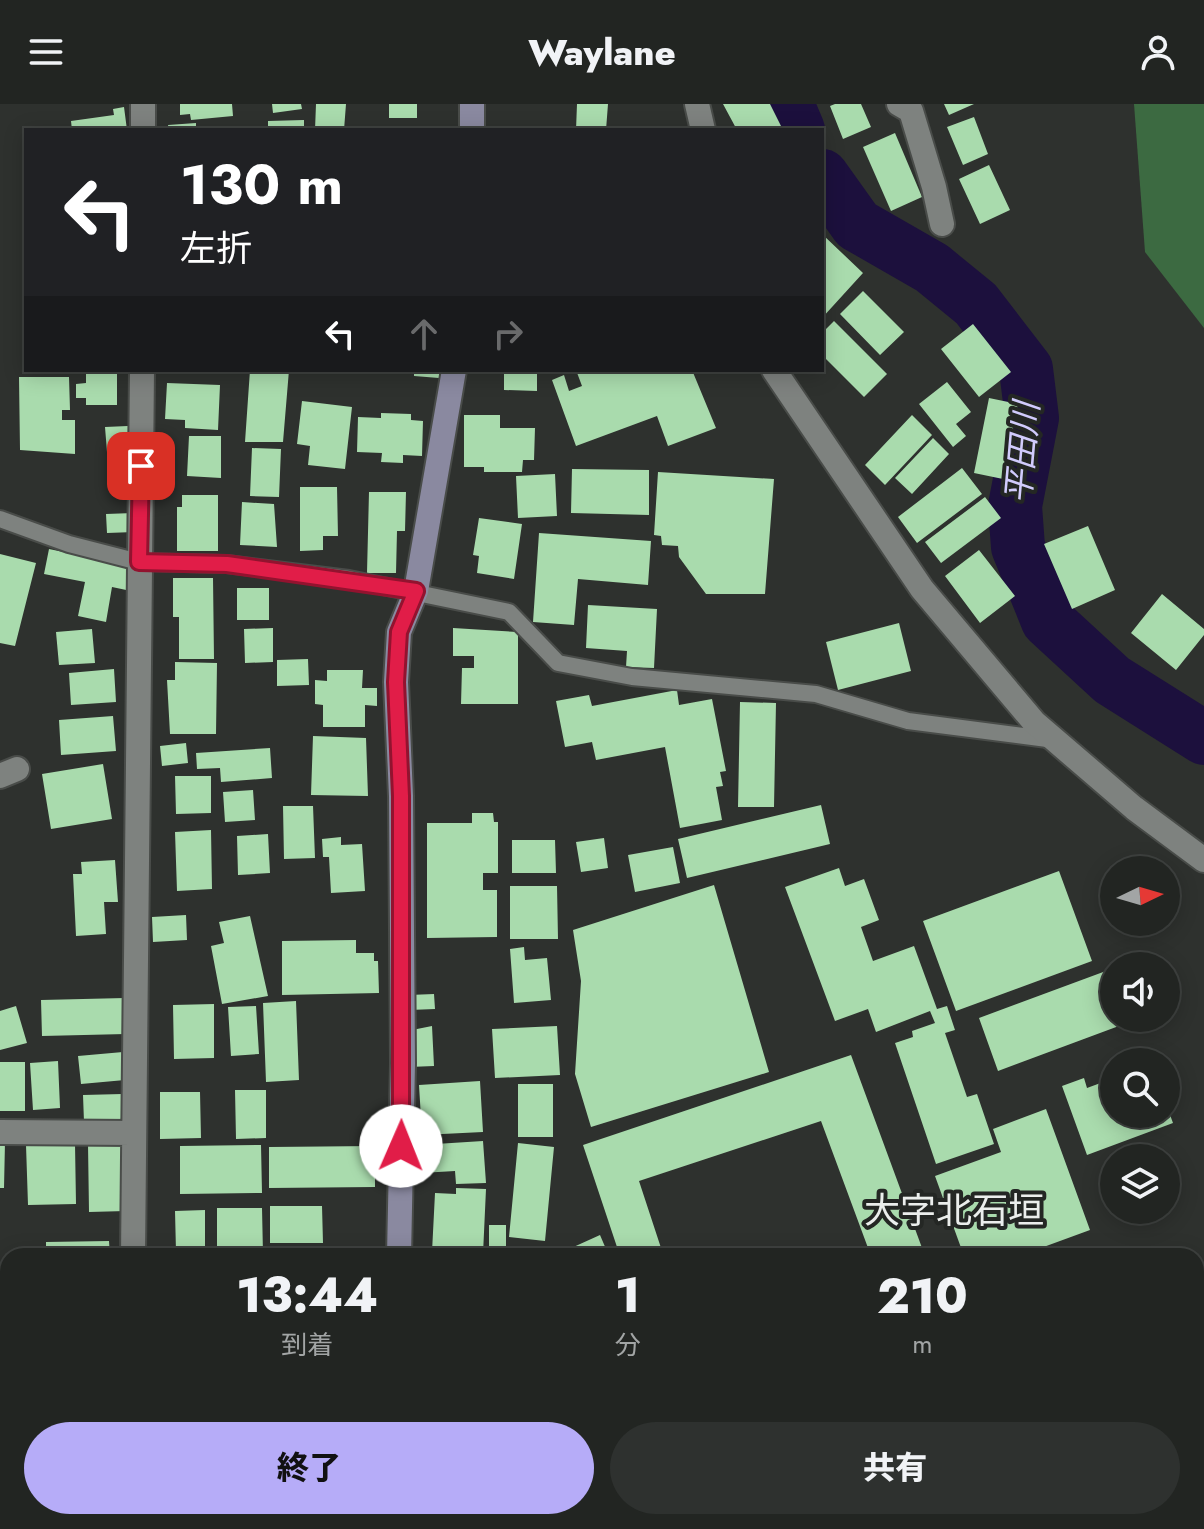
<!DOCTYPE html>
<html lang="ja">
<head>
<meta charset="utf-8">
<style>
	:root { --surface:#222522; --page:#2e312f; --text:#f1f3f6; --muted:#a2a5a5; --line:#3f4240; --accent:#b6acf8 }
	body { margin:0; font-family:Jost,"Noto Sans JP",sans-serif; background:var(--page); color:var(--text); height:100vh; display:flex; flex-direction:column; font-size:30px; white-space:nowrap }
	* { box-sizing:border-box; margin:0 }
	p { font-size:26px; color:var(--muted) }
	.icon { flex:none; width:44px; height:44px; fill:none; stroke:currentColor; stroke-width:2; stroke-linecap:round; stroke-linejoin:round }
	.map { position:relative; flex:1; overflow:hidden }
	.drawer { position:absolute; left:0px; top:1144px; width:1204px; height:282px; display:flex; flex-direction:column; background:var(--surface); border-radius:24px 24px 0 0; box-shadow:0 4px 20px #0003,0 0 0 2px var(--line) }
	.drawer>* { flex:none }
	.hud { position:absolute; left:24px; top:24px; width:800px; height:244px; border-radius:0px; box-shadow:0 4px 20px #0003,0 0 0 2px var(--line); background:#202124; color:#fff; overflow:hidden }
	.needle { width:52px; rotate:85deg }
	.tools { position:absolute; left:1100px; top:752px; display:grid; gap:16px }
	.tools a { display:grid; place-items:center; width:80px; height:80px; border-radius:50%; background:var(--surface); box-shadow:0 4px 20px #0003,0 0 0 2px var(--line); font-size:40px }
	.pin { position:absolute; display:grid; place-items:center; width:68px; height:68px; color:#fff; margin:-34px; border-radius:16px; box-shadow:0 4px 12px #0006 }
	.me { position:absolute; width:88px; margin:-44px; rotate:1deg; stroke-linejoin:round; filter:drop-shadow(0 0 6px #0008) }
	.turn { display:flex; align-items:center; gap:28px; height:168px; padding:0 24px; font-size:36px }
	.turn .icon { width:104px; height:104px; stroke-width:2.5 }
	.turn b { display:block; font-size:56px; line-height:68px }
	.lanes { display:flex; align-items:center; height:76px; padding:0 24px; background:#0003; justify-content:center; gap:40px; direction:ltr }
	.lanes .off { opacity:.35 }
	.eta { display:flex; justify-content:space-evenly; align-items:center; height:136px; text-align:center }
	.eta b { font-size:48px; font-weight:800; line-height:56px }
	.primary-button { display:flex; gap:16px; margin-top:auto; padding:16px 24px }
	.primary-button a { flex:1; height:92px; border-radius:48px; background:var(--accent); color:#111; font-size:32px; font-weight:800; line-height:92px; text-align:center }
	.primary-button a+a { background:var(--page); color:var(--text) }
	header { display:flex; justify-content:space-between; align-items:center; height:104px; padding:0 24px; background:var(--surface); font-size:36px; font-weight:800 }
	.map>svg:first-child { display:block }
	.forest { fill:#3c6a41 }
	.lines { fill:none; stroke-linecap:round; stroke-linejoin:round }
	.river { stroke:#1c103d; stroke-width:54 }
	.building { fill:#a9dbad }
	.lane-casing { stroke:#494c49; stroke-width:20 }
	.street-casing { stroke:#494c49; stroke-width:28 }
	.secondary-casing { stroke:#494c49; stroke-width:28 }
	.lane { stroke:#7e827f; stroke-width:16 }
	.street { stroke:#7e827f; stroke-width:24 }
	.secondary { stroke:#8a89a0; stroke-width:24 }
	.route-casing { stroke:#92132f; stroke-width:20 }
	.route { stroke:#e11d48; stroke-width:14 }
	.labels { text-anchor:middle; stroke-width:8; stroke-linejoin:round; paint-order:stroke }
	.water-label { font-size:34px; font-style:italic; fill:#d1cbfc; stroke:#242724 }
	.quarter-label { font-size:36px; fill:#ebeeec; stroke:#242724 }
</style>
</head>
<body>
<header><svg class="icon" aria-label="menu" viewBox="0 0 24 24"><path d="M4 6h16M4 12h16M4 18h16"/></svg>Waylane<svg class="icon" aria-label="person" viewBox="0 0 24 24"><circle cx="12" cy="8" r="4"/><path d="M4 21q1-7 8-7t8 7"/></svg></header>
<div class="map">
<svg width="1204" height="1425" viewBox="0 0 1204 1425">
	<rect width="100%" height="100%" fill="#2e312e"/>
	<path class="forest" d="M1134,0H1204V224L1145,148Z"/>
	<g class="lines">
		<path class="river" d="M787,0L798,26
			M822,72L857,121L932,164L976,200L1026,265L1032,314L1015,402L1018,443L1048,517L1112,576L1204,634"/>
	</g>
	<path class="building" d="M180,0H232L233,12L191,16L190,10L180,11Z
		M272,0H301L302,5L273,9Z
		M316,0H346L344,26H315Z
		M389,0H417V14H389Z
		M577,0H608L606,26H576Z
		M723,0H770L783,26H737Z
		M835,0H861L871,23L843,35L830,2Z
		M944,0H974L949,11Z
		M124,3L127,26H72L71,17L114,11L113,5Z
		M974,13L988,50L963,61L947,23Z
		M304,16V26H268V17Z
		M196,19V26H169L168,21Z
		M895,29L922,93L891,107L863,43Z
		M989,61L1010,106L980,120L959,75Z
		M822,130L863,169L822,214Z
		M863,187L904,228L880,251L840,210Z
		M834,217L887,270L864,293L822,251V229Z
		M973,220L1011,268L979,293L941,245Z
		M250,266H289L283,338H245Z
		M414,266H439V274L414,272Z
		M504,266H537V287L504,286Z
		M576,266H692L716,324L668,342L657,312L576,342L552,276L564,271L569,287L582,282Z
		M86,270H117V301H86V294H76V280L86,279Z
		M19,273H69L70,306H62V316H75V350L20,346Z
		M947,278L971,308L956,320L966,332L953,343L919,300Z
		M167,279L220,281L218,326L185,324V316L165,315Z
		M989,294L1018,300L1003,375L974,369Z
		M302,297L352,303L345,365L308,361L310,342L297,340Z
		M381,309L411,310V316L423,317L422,352L403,351V359L381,358L382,349L357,348L358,313L381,314Z
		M464,311H500V324H535L534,356H523L522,368H484V363H464Z
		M912,311L932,331L885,381L865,361Z
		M128,322L130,347L107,348L105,323Z
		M189,332H221V374L187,372Z
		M933,334L949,350L912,390L895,374Z
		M252,344L281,345L279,393L250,392Z
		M962,364L982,390L917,439L898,413Z
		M572,365L649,366V411L571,409Z
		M658,368L774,375L765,490H706L679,453L678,442L662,441L661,432L654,431Z
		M555,370L557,412L518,414L516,372Z
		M300,383H337L338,432H323V446L300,447Z
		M369,388H406L405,427H397L396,469H367Z
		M182,391H218V447H177V403H182Z
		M985,393L1001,414L941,459L925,438Z
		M242,398L274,400L277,443L240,441Z
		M133,409L134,428L107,429L106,410Z
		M479,414L522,420L514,475L477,469L479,452L473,451Z
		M1088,422L1115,486L1072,505L1044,440Z
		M539,429L651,437L648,481L578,475L574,521L533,518Z
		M49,445L136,463L131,487L112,483L106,518L78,512L85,478L44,470Z
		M979,446L1015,492L980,519L945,472Z
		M0,450L36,459L15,542L0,539Z
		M173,474H213L214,555H179V513H173Z
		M237,484H269V516H237Z
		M1162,490L1204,525V531L1176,566L1131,529Z
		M588,501L657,505L654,564L626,563L627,547L586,544Z
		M899,519L911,567L838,586L826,538Z
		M273,524V558L245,559L244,525Z
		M453,524L518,528V600H461L462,564H474V552H453Z
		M92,525L95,559L59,561L56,528Z
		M308,555L309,581L277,582V556Z
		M175,558L217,559L216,630H170L167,576H175Z
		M114,565L116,598L71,601L69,569Z
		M327,566H363L362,584H377V602L365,601V623H323V601L315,600V576L327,577Z
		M677,586L679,601L712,595L726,667L720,668L723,682L716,683L722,716L680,724L665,643L596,656L592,638L565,643L556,597L589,591L592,602Z
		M740,598L776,599L774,703H738Z
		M113,612L116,647L61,651L59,616Z
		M313,632L366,634L368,692L311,691Z
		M186,639L188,659L162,662L160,642Z
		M270,644L272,674L221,678L220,664L197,665L196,649Z
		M103,660L112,715L51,725L42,670Z
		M175,672H211V709L176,710Z
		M253,686L255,716L225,718L223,688Z
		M821,701L830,740L687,774L678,735Z
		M283,702H313L315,754L284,755Z
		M472,709H493L494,718H498V769H483V786H497V833L427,834V719H472Z
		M211,726L212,785L177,787L175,728Z
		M268,730L270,769L238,771L237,732Z
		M341,733V741L362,740L365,787L331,789L329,753H323L322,735Z
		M604,734L608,764L581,768L576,738Z
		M512,736H555L556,769H512Z
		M673,743L680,779L635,788L628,751Z
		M115,756L118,798H104L106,830L76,832L73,770H82L81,758Z
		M839,764L845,782L864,775L879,816L861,823L873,857L914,842L937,905L947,902L955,926L945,929L967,993L977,990L994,1040L936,1060L895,939L913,933L912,927L935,919L930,907L876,928L868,905L835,917L785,783Z
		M1059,767L1092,857L956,907L923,817Z
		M714,781L769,968L591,1023L575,970L581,877L573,826Z
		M510,782H557L558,835H510Z
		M186,811L187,836L153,838L152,813Z
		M250,812L268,892L222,900L211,842L224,839L219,818Z
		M356,836V849H374V857H378L379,889L282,891V837Z
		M524,843L525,856L547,854L551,896L514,899L510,845Z
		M1114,864V914L1135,916L998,967L979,914Z
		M434,890L435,905L410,906L409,891Z
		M125,894L126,930L42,932L41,896Z
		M296,897L299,976L266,978L263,899Z
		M214,900V954L174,955L173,901Z
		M16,902L27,939L0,946V907Z
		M256,902L259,950L231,952L228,903Z
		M432,922L434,962L409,963L407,927Z
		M557,922L560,971L495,974L492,925Z
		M123,948L125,976L81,980L78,952Z
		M851,951L925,1152H871L821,1017L639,1077L662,1147L648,1152H620L583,1041Z
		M58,957L60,1004L33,1006L30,959Z
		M0,958H25V1007H0Z
		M1084,974L1087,984L1114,974V1010H1166V1000L1173,1019L1087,1051L1062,982Z
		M480,977L483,1028L422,1031L419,981Z
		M518,980H553V1033H518Z
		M235,986H266V1034L236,1035Z
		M160,988H200L201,1034L160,1035Z
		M122,990V1018H84L83,991Z
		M1046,1005L1090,1126L1019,1152H964L935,1072L1001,1048L993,1025Z
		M483,1037L486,1079L456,1080L455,1067L421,1069L420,1041Z
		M0,1038H5L4,1084H0Z
		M518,1039L554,1043L545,1137L509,1133Z
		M75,1040L76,1100L28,1101L26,1041Z
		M88,1040H126V1107L89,1108Z
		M261,1041L262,1089L180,1090V1042Z
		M375,1042V1083L269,1084V1043Z
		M456,1084L486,1085L483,1150L432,1148L435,1089L456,1090Z
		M270,1102H322L323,1139H270Z
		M217,1104H262L263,1150H217Z
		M205,1106V1148H176L175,1107Z
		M489,1121H506V1144H489Z
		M600,1131L609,1152H559L558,1150Z
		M109,1137L110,1152H46V1138Z
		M1199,1206L1204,1220V1343L1196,1346V1207Z
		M8,1237V1263L0,1265V1239Z
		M8,1268V1290L0,1292V1270Z
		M1204,1359V1425H1192L1189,1418H1196V1362Z
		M178,1418H222L221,1425H177Z
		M263,1418H385V1425H263Z
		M435,1418H470V1425H435Z
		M530,1418H666L668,1425H531Z
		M707,1418H751L753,1425H709Z
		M1020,1418H1128L1130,1425H1023Z
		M95,1420L96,1425H62V1423Z"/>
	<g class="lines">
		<defs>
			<path id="lane" d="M0,415L69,440L139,458L227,460L349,475L509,508L558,559L632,573L816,590L908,617L1055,636"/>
			<path id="street" d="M143,0V26
				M697,0L703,26
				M899,0L911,7L934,83L942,120
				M774,266L922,485L1034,618L1134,704L1204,756
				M0,672L17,665
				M0,1028L132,1029
				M133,1152L142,266
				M134,1418V1425
				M512,1418L513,1425"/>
			<path id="secondary" d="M472,26V0
				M399,1152L403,959L401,692L396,578L399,528L416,487L454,266
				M403,1418V1425"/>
		</defs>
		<use href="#lane" class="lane-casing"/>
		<use href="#street" class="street-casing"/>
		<use href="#secondary" class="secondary-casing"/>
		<use href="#lane" class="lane"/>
		<use href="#street" class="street"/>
		<use href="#secondary" class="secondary"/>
	</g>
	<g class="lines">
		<defs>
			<path id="route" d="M141,362L139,458L227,460L416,487L399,528L396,578L401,692V1042"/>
		</defs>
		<use href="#route" class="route-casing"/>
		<use href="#route" class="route"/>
	</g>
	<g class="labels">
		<g class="water-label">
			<text transform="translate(1022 349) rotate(-85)" y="12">平田川</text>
		</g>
		<g class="quarter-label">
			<text x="954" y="1119">大字北石垣</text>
		</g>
	</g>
</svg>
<div class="tools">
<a><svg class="needle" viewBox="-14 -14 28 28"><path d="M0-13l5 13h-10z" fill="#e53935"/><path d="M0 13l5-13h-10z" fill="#a2a5a5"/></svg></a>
<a><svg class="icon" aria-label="sound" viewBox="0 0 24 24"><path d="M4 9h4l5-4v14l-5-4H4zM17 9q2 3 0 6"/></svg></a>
<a><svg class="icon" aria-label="search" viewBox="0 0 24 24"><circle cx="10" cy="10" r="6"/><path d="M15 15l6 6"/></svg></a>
<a><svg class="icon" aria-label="layers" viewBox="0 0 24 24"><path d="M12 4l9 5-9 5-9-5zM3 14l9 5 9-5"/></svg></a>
</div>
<div class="pin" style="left:141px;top:362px;background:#d93025"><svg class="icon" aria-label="arrive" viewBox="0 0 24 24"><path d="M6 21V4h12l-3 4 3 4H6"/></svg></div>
<svg class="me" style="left:401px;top:1042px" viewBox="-20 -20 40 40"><circle r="19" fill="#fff"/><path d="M0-13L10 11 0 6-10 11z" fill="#e11d48"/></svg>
<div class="hud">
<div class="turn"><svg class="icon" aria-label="left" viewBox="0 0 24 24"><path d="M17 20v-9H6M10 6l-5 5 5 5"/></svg><div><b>130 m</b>左折</div></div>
<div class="lanes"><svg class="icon" aria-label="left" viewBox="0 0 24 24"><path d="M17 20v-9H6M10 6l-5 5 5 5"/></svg><svg class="icon off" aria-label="ahead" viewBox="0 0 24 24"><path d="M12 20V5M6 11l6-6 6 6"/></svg><svg class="icon off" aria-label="right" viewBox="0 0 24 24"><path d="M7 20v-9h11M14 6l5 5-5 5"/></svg></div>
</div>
<section class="drawer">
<div class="eta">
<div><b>13:44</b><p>到着</p></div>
<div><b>1</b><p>分</p></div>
<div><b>210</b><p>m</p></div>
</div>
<div class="primary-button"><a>終了</a><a>共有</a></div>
</section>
</div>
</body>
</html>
